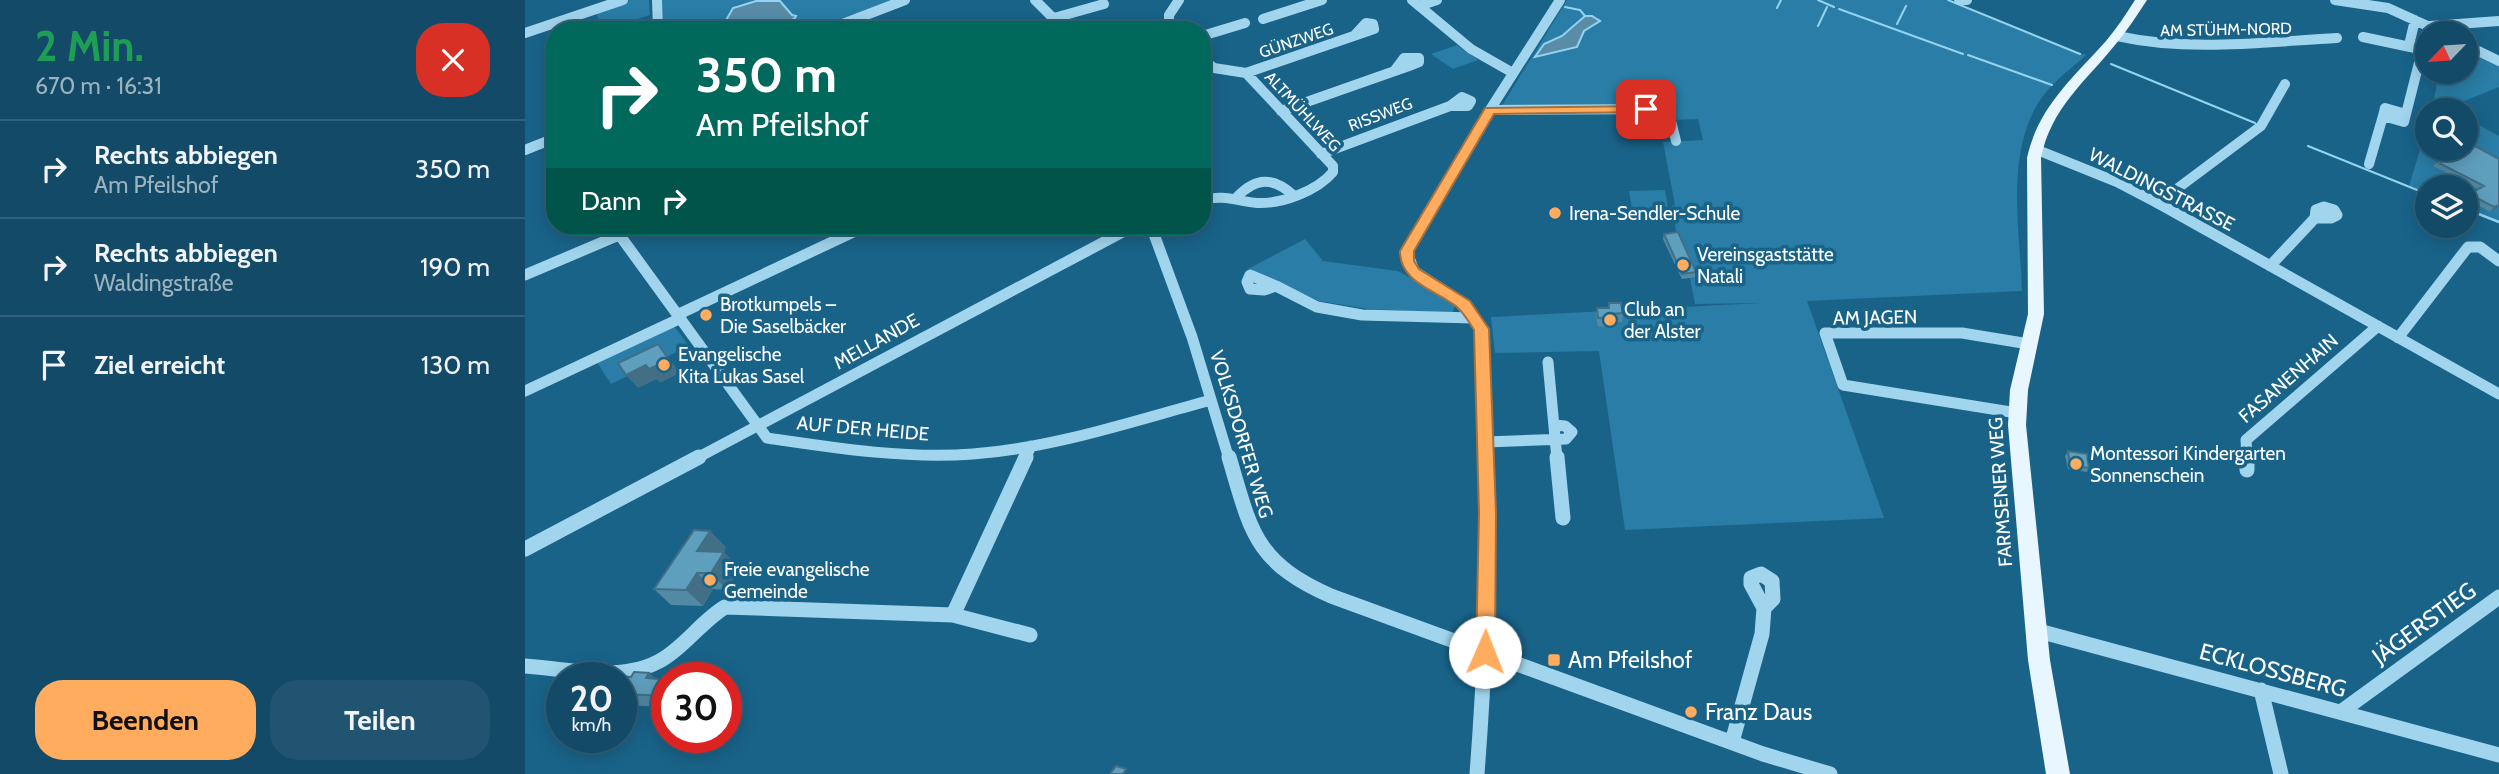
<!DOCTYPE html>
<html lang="de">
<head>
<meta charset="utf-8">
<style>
	:root { --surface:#134a67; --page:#205470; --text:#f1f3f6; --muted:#9db3c0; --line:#32627b; --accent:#ffac5e }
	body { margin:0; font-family:Cabin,sans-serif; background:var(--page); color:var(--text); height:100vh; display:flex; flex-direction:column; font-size:26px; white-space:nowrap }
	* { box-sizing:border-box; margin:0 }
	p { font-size:23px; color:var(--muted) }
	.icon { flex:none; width:38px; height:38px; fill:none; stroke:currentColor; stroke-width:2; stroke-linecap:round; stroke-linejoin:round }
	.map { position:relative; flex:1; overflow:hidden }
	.details { display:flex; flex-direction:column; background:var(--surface); width:525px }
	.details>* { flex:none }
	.top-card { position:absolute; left:21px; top:21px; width:665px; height:214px; border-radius:28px; box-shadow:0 4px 18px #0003,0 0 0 2px var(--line); background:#00695c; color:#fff; overflow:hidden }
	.needle { width:46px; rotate:245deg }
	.buttons { position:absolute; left:1890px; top:21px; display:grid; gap:14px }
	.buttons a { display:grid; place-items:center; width:63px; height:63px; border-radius:50%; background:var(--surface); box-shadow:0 4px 18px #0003,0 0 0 2px var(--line); font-size:35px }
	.speed { position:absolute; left:21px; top:662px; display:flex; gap:14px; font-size:35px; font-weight:700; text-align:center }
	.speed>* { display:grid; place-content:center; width:91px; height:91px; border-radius:50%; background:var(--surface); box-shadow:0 4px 18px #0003,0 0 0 2px var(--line); line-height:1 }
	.speed small { font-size:18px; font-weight:400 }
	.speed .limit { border:10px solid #d22; background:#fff; color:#111 }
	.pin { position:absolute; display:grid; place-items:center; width:60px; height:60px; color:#fff; margin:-30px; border-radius:14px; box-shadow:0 4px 10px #0006 }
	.me { position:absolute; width:77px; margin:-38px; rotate:1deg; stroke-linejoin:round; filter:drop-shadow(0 0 5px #0008) }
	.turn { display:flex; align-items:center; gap:24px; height:147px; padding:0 35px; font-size:32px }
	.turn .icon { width:91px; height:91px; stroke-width:2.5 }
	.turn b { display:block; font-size:49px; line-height:60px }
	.then { display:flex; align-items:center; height:66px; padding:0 35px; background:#0003; gap:14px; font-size:26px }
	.round { display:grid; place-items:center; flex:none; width:74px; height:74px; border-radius:28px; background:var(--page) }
	.headline { display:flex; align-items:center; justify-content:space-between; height:119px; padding:0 35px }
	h1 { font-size:42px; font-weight:700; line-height:52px; color:#1e9e55 }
	.button { display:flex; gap:14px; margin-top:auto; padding:14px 35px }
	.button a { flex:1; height:80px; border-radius:28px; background:var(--accent); color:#111; font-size:28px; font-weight:700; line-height:80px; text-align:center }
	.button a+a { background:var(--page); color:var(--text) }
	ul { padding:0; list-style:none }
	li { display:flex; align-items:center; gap:21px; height:98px; padding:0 35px; border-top:2px solid var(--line) }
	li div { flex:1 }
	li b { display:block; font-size:26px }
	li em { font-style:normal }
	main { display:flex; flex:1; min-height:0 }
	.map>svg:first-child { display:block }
	.green { fill:#297da6; fill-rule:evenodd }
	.water { fill:#588ca7; stroke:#94d3f0; stroke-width:2 }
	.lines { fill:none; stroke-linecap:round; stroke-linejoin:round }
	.stream-far1 { stroke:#94d3f0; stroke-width:2 }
	.stream { stroke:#94d3f0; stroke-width:2.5 }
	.minor-far2 { stroke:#a1d5ed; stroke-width:10 }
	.minor-far1 { stroke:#a1d5ed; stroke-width:11 }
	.minor { stroke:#a1d5ed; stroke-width:15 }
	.major { fill:#e8f6ff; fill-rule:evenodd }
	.wall { fill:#5289a3 }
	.shaded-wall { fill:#426f85 }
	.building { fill:#5f9fbe; stroke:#426f85; stroke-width:2 }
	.route { fill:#ffac5e; stroke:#a6703d; stroke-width:2 }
	.poi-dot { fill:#ffac5e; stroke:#196389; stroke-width:2.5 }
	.labels { text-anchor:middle; stroke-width:7; stroke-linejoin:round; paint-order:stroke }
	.far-street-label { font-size:16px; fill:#fff; stroke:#196389 }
	.street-label { font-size:19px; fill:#fff; stroke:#196389 }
	.poi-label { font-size:19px; fill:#fff; stroke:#196389; text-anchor:start }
	.near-street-label { font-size:23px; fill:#fff; stroke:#196389 }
	.near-poi-label { font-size:23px; fill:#fff; stroke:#196389; text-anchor:start }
</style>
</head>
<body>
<main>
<section class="details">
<div class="headline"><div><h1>2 Min.</h1><p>670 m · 16:31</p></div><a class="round" style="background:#d93025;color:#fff"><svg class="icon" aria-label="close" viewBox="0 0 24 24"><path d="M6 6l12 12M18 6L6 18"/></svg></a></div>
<ul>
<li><svg class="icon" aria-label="right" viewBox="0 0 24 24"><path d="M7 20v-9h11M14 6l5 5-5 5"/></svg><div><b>Rechts abbiegen</b><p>Am Pfeilshof</p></div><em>350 m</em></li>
<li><svg class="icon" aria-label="right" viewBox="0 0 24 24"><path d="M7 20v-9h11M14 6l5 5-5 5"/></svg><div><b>Rechts abbiegen</b><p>Waldingstraße</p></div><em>190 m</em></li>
<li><svg class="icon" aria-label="arrive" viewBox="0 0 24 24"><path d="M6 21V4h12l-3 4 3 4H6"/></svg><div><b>Ziel erreicht</b></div><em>130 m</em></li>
</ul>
<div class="button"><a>Beenden</a><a>Teilen</a></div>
</section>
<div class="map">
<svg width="1974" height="774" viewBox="0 0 1974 774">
	<rect width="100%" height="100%" fill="#196389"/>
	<path class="green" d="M104,0H124L125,15L79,30L70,12Z
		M134,0H377L299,30H249L270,18L254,1L212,5L202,18L209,30H136Z
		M1042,0H1421L1561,55C1546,69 1530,80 1518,96C1479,149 1495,229 1497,291L1282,301L1359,518L1100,530L1074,351L970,353L966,317L1236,303L1170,304L1165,278L1157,279L1138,239L1152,236L1147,206L1150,205L1138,142L1178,140L1173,119L1147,120L1144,105L976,107ZM1064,15L1073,18L1059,31L1052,47L1010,56L1019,44L1037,36L1057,17Z
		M932,45L953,60L928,69L906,54Z
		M1941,49L1974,65V87L1922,108L1926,110H1907L1914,72H1941Z
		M1941,118L1974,136V223L1941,209V187H1902V194L1884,186L1902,127V149H1941Z
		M1140,190L1143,208L1107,209L1104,191Z
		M780,239L798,261L873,271L931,304L927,313L843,309L794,301L723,269Z
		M149,326L164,346L86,384L72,362Z"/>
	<path class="water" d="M231,1H255L267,15L271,16L270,18C250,32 224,34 202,26L200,22L208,8Z
		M1060,16H1067L1075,21L1059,31L1052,47L1010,57L1019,44L1037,36Z"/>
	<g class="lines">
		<path class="stream-far1" d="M1293,0L1309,7
			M1423,0L1555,54
			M1040,7L1055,10L1060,16
			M1252,8L1256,0
			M1314,9L1438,54
			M1372,24L1381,6
			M1293,26L1302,7
			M1443,55L1527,85
			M1586,64L1730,123
			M1783,146L1902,194"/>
		<path class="stream" d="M1941,209L1974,222"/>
		<path class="minor-far2" d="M132,0L133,30
			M510,0L540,30
			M887,0L946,49L988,73
			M1434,0H1442
			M1810,0L1863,8L1918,33
			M894,6L912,0
			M529,18L579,4
			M738,19L797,0
			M1905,26L1974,21
			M302,30L380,0
			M651,30L644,22V15L654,0
			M0,33L98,0
			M677,36L720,23
			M1592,36C1664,52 1739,42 1812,38
			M1838,37L1890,48
			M1941,45L1974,61
			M677,59L689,68L721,73L808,166V172C792,191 757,204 732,203C712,201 698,194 677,200
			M721,73L849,29L848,24L841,23L830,35
			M937,97L946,101L943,106H925Z
			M1860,108L1881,114L1879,122L1858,116Z
			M965,110L1143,109L1151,141
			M756,111L884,66L894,62V58H879L870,70
			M1881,114L1896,55L1885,41L1890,20
			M1510,149L1592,182L1636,205
			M0,150L30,138
			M796,154L925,106
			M1844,164L1858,116
			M712,197C731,177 748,177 768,195
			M1633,203L1736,126L1760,84
			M909,205L961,116L1035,0"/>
		<path class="minor-far1" d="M910,203L882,252L889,271L932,299L956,329L961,459
			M1633,203L1974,394
			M1799,207L1809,210L1812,215L1806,218H1790L1791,210Z
			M88,226L242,438C310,448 379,459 448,454C529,448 608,421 686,400
			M626,226L667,337L704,459
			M1745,266L1790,218
			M0,275L94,235
			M725,275L751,286L739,290L725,289L722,282Z
			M751,286L792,307L837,315L948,318
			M154,314L341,226
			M1873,338L1943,247H1955L1974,261
			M1023,362L1032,459
			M0,391L156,318
			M1492,413L1318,385L1300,333H1437L1504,344
			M961,442L1041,439L1047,432L1040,426L1029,425
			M170,459L609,226
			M500,459L506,446
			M1722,459L1721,440L1853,326"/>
		<path class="minor" d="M704,457C726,531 729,562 806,596L1238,754L1305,774
			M1032,457L1038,518
			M1722,457V470
			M0,549L174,457
			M1236,574L1247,581L1248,599L1239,608L1226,584V578Z
			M428,615L501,457
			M1510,630L1974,755
			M0,666C42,669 100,683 138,659C161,645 177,621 200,607L428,615L505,635
			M1736,690L1756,774
			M1817,711L1974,597
			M1207,742L1237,634L1239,608
			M952,774C960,668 965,563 961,457"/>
		<path class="major" d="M1610,0H1622C1612,15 1602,31 1590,45C1560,82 1526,108 1516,158L1519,314L1503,390L1501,425L1525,660L1545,774H1521L1503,660L1483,425L1485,390L1503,314L1502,158C1513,107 1548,78 1581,41C1592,28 1601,14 1610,0Z"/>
	</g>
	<path class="wall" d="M1941,149L1974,208L1965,212L1941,198L1944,194L1953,189L1908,166L1912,162L1920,158L1915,155L1919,151Z
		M1139,234L1171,272V277L1157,279L1138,239Z
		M1084,303L1098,313L1097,322L1085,323V326L1073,327L1071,317L1072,308H1083Z
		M1543,451L1564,468L1562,472L1543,469L1540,456Z
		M201,547L198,552L215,569L202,590L188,589L178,606L146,605L129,589Z
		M124,673L131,679L142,680V707L100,705L96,703V677H106Z"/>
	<path class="shaded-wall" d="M1974,205V208L1965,212L1969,207Z
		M133,344L155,373L135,383L132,379L113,388L101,375Z
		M185,531L201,547L188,568L172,551Z
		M199,552L215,569L202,590L186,573Z
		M172,573L188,589L178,606L161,590Z
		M124,673L138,684L121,678Z"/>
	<path class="building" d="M1941,141L1974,159V205L1969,207L1944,194L1959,186L1912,162L1926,155L1919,151L1923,149H1941Z
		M1153,232L1171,272L1157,274L1139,234Z
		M1084,303H1096L1098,313L1085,314L1086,317L1073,318L1072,308H1084Z
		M133,344L144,360L124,369L121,365L101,375L93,363Z
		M1543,451L1562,454L1564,468L1545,465Z
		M169,530L185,531L172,551L199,552L186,573H172L161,590L129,589Z
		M109,672L124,673L121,678L142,680V696L96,694V677H95L96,676L106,677Z
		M591,766L601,769L598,774H585Z"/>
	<path class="route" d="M1121,106L1127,109L1126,112L969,114L889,251V261L894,269L945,301L964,329L971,513L970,652L967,659L960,661L953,659L951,652L954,513L949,330C944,322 939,313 932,307C911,290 875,283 875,251L960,108Z"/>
	<g class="poi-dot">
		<circle cx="1030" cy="213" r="7"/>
		<circle cx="1158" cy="265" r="7"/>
		<circle cx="181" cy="315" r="7"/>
		<circle cx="1085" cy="320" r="7"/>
		<circle cx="139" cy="365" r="7"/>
		<circle cx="1551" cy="464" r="7"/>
		<circle cx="185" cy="580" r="7"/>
		<rect x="1022" y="653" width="14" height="14" rx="3.5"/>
		<circle cx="1166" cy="712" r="7"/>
	</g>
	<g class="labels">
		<g class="far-street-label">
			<text transform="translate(1701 29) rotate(-1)" y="6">AM STÜHM-NORD</text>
			<text transform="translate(771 40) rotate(-19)" y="6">GÜNZWEG</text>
			<text transform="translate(778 111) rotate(47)" y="6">ALTMÜHLWEG</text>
			<text transform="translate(855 114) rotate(-21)" y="6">RISSWEG</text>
		</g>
		<g class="street-label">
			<text transform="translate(1637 189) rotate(27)" y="7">WALDINGSTRASSE</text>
			<text transform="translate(1350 317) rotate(-1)" y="7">AM JAGEN</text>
			<text transform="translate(351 341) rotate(-29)" y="7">MELLANDE</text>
			<text transform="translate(1763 378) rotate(-41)" y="7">FASANENHAIN</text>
			<text transform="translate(338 428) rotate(5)" y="7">AUF DER HEIDE</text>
			<text transform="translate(717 434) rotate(73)" y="7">VOLKSDORFER WEG</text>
			<text transform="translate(1475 492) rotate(-94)" y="7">FARMSENER WEG</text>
		</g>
		<g class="poi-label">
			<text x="1044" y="220">Irena-Sendler-Schule</text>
			<text x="1172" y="261">Vereinsgaststätte<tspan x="1172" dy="22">Natali</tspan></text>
			<text x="195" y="311">Brotkumpels –<tspan x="195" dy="22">Die Saselbäcker</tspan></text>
			<text x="1099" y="316">Club an<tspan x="1099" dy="22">der Alster</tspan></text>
			<text x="153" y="361">Evangelische<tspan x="153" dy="22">Kita Lukas Sasel</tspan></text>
			<text x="1565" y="460">Montessori Kindergarten<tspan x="1565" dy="22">Sonnenschein</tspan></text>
			<text x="199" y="576">Freie evangelische<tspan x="199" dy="22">Gemeinde</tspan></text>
		</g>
		<g class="near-street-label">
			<text transform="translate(1899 623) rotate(-36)" y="8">JÄGERSTIEG</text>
			<text transform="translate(1748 670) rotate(15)" y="8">ECKLOSSBERG</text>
		</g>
		<g class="near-poi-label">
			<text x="1043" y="668">Am Pfeilshof</text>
			<text x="1180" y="720">Franz Daus</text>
		</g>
	</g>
</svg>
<div class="buttons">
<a><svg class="needle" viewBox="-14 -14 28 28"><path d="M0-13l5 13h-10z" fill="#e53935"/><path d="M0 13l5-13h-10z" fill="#9db3c0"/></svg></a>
<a><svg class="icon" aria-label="search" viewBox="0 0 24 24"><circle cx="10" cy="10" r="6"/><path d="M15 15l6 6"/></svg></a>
<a><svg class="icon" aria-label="layers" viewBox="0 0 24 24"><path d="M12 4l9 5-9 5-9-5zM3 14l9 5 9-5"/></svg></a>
</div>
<div class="speed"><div>20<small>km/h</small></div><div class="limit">30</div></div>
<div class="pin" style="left:1121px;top:109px;background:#d93025"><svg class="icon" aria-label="arrive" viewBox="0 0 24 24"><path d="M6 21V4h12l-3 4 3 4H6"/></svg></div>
<svg class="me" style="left:960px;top:652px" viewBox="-20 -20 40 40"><circle r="19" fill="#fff"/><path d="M0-13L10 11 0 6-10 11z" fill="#ffac5e"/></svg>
<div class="top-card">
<div class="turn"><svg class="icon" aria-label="right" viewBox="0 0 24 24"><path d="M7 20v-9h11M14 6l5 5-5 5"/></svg><div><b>350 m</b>Am Pfeilshof</div></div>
<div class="then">Dann<svg class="icon" aria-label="right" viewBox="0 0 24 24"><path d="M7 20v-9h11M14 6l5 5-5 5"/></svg></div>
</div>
</div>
</main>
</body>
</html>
